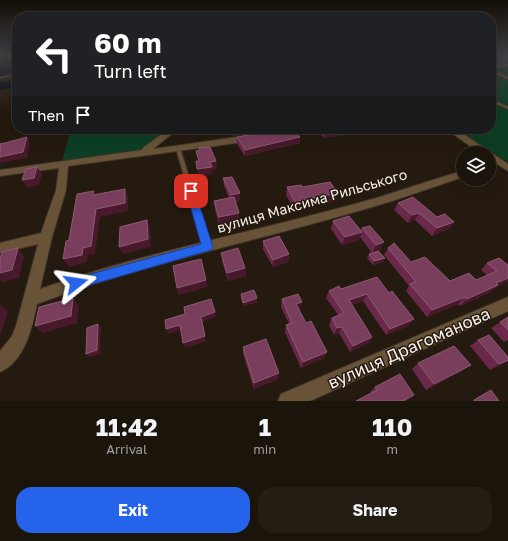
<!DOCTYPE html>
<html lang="en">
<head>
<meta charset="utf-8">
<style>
	:root { --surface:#1b140b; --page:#241d14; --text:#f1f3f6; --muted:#a09e9d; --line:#39332c; --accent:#2563eb }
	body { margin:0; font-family:"Golos Text",sans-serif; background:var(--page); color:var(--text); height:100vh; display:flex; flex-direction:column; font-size:15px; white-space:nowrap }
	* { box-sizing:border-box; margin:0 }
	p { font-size:13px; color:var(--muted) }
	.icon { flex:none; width:22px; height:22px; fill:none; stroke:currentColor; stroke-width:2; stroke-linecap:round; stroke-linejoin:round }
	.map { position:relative; height:401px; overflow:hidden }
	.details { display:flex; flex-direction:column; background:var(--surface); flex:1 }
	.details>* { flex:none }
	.hud { position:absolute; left:12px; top:12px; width:484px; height:122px; border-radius:16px; box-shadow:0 4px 16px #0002,0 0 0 1px var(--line); background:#202124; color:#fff; overflow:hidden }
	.fabs { position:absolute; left:456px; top:146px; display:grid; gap:8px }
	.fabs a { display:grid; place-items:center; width:40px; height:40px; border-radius:50%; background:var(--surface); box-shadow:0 4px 16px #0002,0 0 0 1px var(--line); font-size:20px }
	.pin { position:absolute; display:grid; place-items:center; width:34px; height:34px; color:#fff; margin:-17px; border-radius:8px; box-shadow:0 2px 6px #0006 }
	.me { position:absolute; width:44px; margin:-22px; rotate:75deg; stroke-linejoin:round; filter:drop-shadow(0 0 3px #0008) }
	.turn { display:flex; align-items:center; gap:14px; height:84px; padding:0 16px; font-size:18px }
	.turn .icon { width:52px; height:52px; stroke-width:2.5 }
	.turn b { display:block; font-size:28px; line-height:34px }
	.then { display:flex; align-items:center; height:38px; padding:0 16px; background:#0003; gap:8px; font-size:15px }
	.eta { display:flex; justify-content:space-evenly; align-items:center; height:68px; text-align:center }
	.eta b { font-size:24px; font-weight:700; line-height:28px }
	.action { display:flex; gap:8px; margin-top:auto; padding:8px 16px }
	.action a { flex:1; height:46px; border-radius:16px; background:var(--accent); color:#fff; font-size:16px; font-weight:700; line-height:46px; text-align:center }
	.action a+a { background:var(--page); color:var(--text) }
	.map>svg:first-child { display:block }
	.green { fill:#0d3e25 }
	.water { fill:#000512 }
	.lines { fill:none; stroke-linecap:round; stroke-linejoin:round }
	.lane-casing { stroke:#3d3429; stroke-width:2.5 }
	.street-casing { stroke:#3d3429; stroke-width:2 }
	.path { stroke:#8d857b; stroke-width:1; stroke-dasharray:2 1; stroke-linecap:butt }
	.lane { fill:#685338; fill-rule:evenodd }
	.street { fill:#685338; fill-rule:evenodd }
	.wall { fill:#6a284a }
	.shaded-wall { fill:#47192b }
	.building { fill:#793e5b; stroke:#8d5a71 }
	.route { fill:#2563eb; stroke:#184099 }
	.labels { text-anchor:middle; stroke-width:3; stroke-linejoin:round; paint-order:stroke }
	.street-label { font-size:14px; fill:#f8f1e9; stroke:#241a0f }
	.near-street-label { font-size:17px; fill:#f8f1e9; stroke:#241a0f }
</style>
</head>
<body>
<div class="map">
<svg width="508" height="401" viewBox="0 0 508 401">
	<rect width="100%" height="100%" fill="#241a0f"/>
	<path class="green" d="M491,55H508V162L456,129H491Z
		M71,129H169L142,152L62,162Z"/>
	<path class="water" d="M0,55H17V71L0,75Z
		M17,79V87L0,90V83Z"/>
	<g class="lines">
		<defs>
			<path id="lane" d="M501,55H503L508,56V58Z
				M508,64V66L491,68V66Z
				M491,70L508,77V79L491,72Z
				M491,99L508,107V109L491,101Z
				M176,147H180V148L210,247L209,249L207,250L205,249L204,247L176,148Z"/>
			<path id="street" d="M169,129H178L153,149L251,135L255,138L251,141L68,166L66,190L52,237L40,289C145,252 255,232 362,202C396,193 429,180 463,171V177C430,188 398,200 365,209C256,241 143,264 37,304C32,328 25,361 0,372V351L12,336L16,326L38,244L0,253V243L41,233L56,190L59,168L0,176V170L142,150L144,147Z
				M290,129H310C305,134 281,138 276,133Z
				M446,129H456L508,164V171L489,159V153H480Z
				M508,297V311L310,401H278L281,394Z"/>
		</defs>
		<use href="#lane" class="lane-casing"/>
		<use href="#street" class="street-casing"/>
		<path class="path" d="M0,78L17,74"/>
		<use href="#lane" class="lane"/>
		<use href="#street" class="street"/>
	</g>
	<path class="wall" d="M230,129H269V131L233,136Z
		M315,129H351L350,134L324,138Z
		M274,133L300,137V143L245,156L237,144V137Z
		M223,178L240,201L235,202L239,221L219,225L215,209L214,201L229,198L224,186Z
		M287,187H303L336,201L294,209L286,195Z
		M398,203L437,217L454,222L449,229L432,236L415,220L408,223L394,210Z
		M333,221L361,230L362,228L381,250L372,253L360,237L359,240L342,245L331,229Z
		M263,241L289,254L288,262L273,267L263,249Z
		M388,248L411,262L450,281L476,280L487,275L481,270L487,263L508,265V281L497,286L491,292L460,306L458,304L427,317L406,291L409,286L384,255Z
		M221,253L245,268L246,276L228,281L222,261Z
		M369,254L385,258L383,262L373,265L367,258Z
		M341,289L389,293L414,319L408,326L386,335L363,301L352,305L372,337L368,343L350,352L339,333L334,335L329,325L332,318L339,316L326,298L329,291Z
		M241,294L257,302L244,306L241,298Z
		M282,299L300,309L299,310L306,323L327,352L324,358L301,368L285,332L286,325L289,324L281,307Z
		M508,317V340L504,342L491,328L500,322Z
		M478,340L508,357V361L501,365L490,370L470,346Z
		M243,347L279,373L278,379L254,389L243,354Z
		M418,363L471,365L462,371L426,390L412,369Z
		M375,387L407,400L406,401H356L371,393L370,392Z"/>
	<path class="shaded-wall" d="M249,129H269V131L233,136V131Z
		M345,129H351L350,134L324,138L325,133Z
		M27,137L30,143L27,158L0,163V157Z
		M300,137V143L245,156V150Z
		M216,161L217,169L212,170L213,174L199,177L197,169L210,162Z
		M37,167L42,174L39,185L27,188L22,180Z
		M125,189L128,197V211L100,217L95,254L88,255L87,262L69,267L63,259L83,248L96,209Z
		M240,193V201L231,203V195Z
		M338,193L336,201L294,209L295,202Z
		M239,213V221L219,225V217Z
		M419,213L415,220L408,223L412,215Z
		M147,220L150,228L151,247L123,254L119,247Z
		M454,222L449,229L432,236L437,228Z
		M362,232L359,240L342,245L345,237Z
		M384,242L381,250L372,253L376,245Z
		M18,248L24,256L19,278L3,282L0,279V273Z
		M289,254L288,262L273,267V260Z
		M385,258L383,262L373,265L374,261Z
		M245,268L246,276L228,281L227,273Z
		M508,278V281L497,286L491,292L460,306L467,299L496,283Z
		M206,280L208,287L179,295L177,288Z
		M367,294L363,301L346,307L349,300Z
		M465,297L458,304L427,317L432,310Z
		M73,298L79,306L77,323L43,333L35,326Z
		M257,298V302L244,306L243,303Z
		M302,302L300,309L294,311L296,304Z
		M0,304L8,311L0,336Z
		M215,312L216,317L202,322L206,341L185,348L183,343L201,317Z
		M414,319L408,326L386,335L390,329Z
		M98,324L101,328L100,354L89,357L86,354Z
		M180,325L182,330L168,334L166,329Z
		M342,327L339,333L334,335L337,328Z
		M372,337L368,343L350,352L353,346Z
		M327,352L324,358L301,368L303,362Z
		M508,360L501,365L490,370L499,364Z
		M471,365L462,371L426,390L434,384Z
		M279,373L278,379L254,389V383Z
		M414,395L406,401H403Z"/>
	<path class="building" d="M232,129H249L233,131Z
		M293,129L300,137L245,150L237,137L273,131L274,133Z
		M321,129H345L325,133Z
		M27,137L23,152L0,157V144L5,143Z
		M210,147L216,161L210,162L212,167L197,169L196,161H199L196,151L200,150L199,148Z
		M37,167L34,178L22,180L26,169Z
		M232,177L240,193L231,195L223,178Z
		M330,182L338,193L295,202L287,187L301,185L303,187Z
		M125,189V203L96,209L91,246L83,248L82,255L63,259L66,241L69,240L77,194L94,191L93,195Z
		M234,197L239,213L219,217L214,201Z
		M413,197L437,217L445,214L454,222L437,228L419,213L412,215L398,203Z
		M349,216L362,232L345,237L333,221Z
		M147,220L148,239L119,247L120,227Z
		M370,226L384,242L376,245L362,228Z
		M279,236L289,254L273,260L263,241Z
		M394,243L411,262L425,257L450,281L469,273L476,280L497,271L487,263L499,258L508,265V278L496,283L498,285L467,299L465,297L432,310L410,284L416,282L388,248Z
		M18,248L12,270L0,273V258L2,252Z
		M238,248L245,268L227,273L221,253Z
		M378,251L385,258L374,261L369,254Z
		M201,259L206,280L177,288L173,266Z
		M377,277L389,293L392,291L414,319L390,329L367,294L349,300L372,337L353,346L342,327L337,328L332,318L344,313L329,291L339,286L341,289Z
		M254,290L257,298L243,303L241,294Z
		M298,294L302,302L296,304L306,323L311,321L327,352L303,362L286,325L292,323L282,299Z
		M73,298L71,316L35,326L39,307Z
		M211,299L215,312L201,317L205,336L183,343L180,325L166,329L165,320L185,314L184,307Z
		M508,317V330L500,322Z
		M98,324L97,350L86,354L87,328Z
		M489,335L508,357V360L499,364L478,340Z
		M266,339L279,373L254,383L243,347Z
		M454,346L471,365L434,384L418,363Z
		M400,374L414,395L403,401H356L377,390L375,387Z
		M491,390L499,401H474V400Z"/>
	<linearGradient id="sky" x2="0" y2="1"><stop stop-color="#140e08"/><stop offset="0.5" stop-color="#3f3e42"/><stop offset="1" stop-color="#3f3e42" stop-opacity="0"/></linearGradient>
	<rect width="508" height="111" fill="url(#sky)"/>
	<path class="route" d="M191,188L195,191L213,247L211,250L76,289L72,287L70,283L72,280L76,278L201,244L186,191Z"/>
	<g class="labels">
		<g class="street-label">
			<text transform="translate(312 201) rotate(-16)" y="5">вулиця Максима Рильського</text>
		</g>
		<g class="near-street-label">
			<text transform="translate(409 348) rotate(-24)" y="6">вулиця Драгоманова</text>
		</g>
	</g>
</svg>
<div class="fabs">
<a><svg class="icon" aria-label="layers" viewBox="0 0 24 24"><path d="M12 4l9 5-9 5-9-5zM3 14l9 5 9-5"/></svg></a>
</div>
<div class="pin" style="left:191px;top:191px;background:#d93025"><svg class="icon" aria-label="arrive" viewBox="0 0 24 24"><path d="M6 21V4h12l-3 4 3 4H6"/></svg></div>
<svg class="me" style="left:76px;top:283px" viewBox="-20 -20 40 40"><path d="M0-17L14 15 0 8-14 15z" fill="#2563eb" stroke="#fff" stroke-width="4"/></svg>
<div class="hud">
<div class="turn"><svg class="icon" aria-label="left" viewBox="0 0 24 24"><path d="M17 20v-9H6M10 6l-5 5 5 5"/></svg><div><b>60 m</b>Turn left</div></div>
<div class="then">Then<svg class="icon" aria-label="arrive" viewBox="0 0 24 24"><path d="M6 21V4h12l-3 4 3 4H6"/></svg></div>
</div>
</div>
<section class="details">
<div class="eta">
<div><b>11:42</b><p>Arrival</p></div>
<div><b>1</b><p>min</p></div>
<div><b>110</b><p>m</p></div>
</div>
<div class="action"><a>Exit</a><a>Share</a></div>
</section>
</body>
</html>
